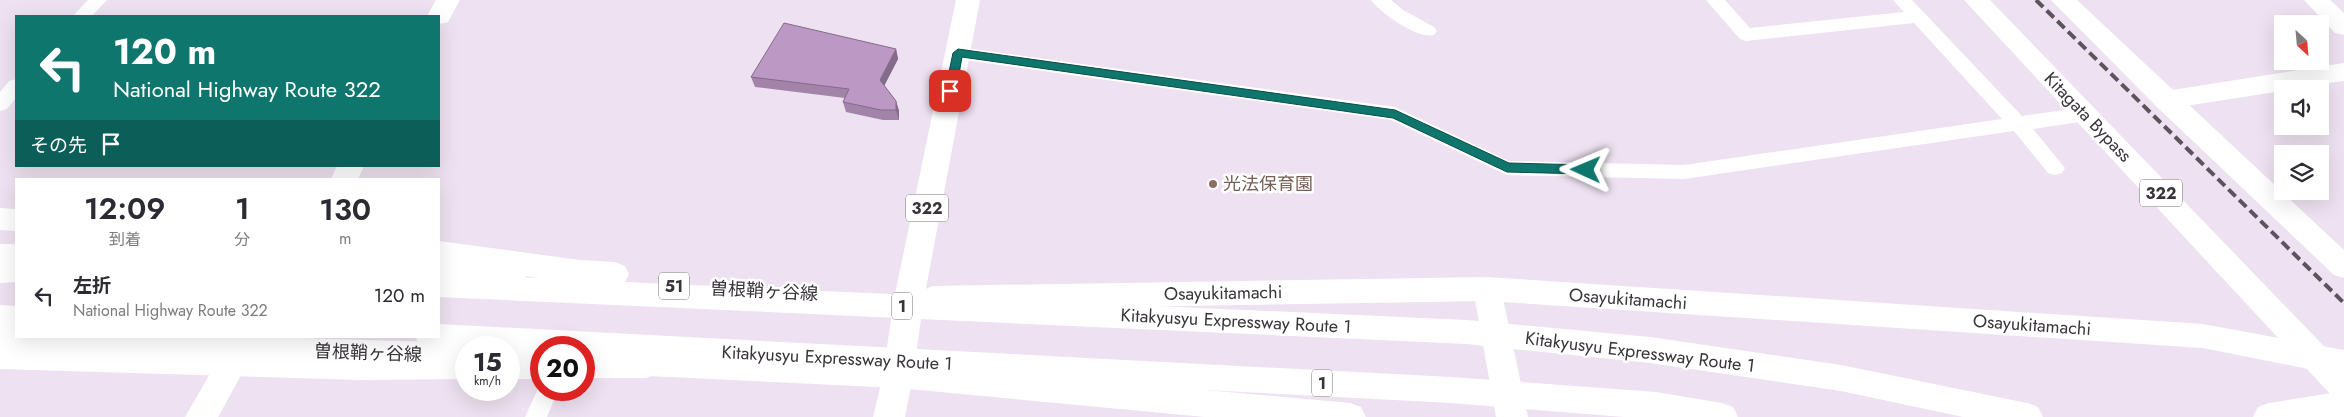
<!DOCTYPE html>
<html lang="ja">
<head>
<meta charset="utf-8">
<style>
	:root { --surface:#fff; --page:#f2f2f3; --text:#2b2b33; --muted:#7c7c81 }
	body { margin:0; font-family:Jost,"Noto Sans JP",sans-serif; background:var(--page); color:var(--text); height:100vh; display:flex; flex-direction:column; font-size:19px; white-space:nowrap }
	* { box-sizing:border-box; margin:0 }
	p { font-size:16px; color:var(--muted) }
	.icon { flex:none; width:28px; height:28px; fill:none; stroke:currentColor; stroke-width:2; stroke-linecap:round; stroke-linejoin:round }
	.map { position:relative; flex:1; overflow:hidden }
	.sheet { position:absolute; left:15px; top:178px; width:425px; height:160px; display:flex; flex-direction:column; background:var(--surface); border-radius:0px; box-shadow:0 5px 20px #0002 }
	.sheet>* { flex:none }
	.hud { position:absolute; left:15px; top:15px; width:425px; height:152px; border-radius:0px; box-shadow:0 5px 20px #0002; background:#0f766e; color:#fff; overflow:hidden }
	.needle { width:32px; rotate:154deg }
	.fabs { position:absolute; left:2274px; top:15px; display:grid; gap:10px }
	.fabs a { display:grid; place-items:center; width:55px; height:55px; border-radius:0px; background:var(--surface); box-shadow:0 5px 20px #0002; font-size:25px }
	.speed { position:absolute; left:455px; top:336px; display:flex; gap:10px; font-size:25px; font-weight:700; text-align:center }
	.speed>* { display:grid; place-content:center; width:65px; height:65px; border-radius:50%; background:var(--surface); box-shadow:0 5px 20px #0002; line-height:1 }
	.speed small { font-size:12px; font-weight:400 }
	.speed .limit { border:8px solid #d22; background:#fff; color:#111 }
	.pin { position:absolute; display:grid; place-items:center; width:42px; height:42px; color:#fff; margin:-21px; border-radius:10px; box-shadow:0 2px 8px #0006 }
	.me { position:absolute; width:55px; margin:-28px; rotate:271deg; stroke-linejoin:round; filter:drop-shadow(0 0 4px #0008) }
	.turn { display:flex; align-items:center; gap:18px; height:105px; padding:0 15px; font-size:22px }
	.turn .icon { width:65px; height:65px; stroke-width:2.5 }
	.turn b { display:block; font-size:35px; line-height:42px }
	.then { display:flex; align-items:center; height:48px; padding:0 15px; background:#0003; gap:10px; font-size:19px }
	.eta { display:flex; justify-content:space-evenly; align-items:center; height:85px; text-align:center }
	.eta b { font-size:30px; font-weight:600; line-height:35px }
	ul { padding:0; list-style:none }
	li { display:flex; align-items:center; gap:15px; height:65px; padding:0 15px }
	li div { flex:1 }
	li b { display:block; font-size:19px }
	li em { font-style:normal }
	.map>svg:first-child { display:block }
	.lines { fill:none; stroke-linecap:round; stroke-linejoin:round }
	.service { fill:#fff; fill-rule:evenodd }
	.minor { fill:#fff; fill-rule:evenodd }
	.tertiary { fill:#fff; fill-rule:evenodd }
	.primary { fill:#fff; fill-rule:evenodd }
	.trunk { fill:#fff; fill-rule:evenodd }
	.motorway { fill:#fff; fill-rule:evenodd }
	.rail { stroke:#5b545c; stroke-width:4; stroke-dasharray:10 5; stroke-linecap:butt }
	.wall { fill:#a284a9 }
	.shaded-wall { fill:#846b89 }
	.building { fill:#bc99c4; stroke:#846b89 }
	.route { fill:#0f766e; stroke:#0a4d48 }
	.education-dot { fill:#8d6e63; stroke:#fff; stroke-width:2 }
	.labels { text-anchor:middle; stroke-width:5; stroke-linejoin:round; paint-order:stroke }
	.shield { fill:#fff; stroke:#747175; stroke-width:1 }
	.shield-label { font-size:16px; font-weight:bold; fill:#39343a }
	.street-label { font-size:18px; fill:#39343a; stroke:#fff }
	.education-label { font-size:18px; fill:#785e54; stroke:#fff; text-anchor:start }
</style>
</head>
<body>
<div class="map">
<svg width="2344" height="417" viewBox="0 0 2344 417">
	<rect width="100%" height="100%" fill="#eee1f1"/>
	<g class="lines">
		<path class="service" d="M88,0H107L92,16H73Z
			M1371,0H1391L1403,10L1434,27L1437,31L1434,35C1419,40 1380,13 1371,0Z
			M1706,0H1725L1750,28L1904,12L1893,0H1912L2022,116L2086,107L2093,109L2095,114L2093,119L2086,121L2033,129L2065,168L2062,173L2055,175L2048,173L2014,131L1684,179L1507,175L1391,120L958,59L952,57L949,53L952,49L958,47L1395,107L1509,161L1684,165L2002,119L1914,23L1746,41L1740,39Z
			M16,79V98L7,109L0,111V92L9,81Z
			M541,382V390H558L547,417H525Z"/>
		<path class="minor" d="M2304,0H2330L2344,13V35L2335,33Z
			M2344,63V81L2282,89V91L2166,109L2157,107L2153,100L2157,93L2166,91Z
			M1487,277L1497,281L1501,289L1528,417H1496L1473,289L1477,281Z"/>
		<path class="tertiary" d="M436,0H460L448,22L439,24V16H427Z
			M337,166H364L358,179H331Z
			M1487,277L2203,324L2344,350V376L2203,348L1487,301L933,310L923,306L918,298L923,290L933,286Z
			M232,336H263L218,417H185Z
			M898,362L1350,403L1361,407L1366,417H1205L898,388L887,384L883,375L887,366Z
			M2344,391V417H2253L2258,407L2269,403Z"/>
		<path class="primary" d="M0,244H16V266H0Z
			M439,261L512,265L522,269L526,277L522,285L512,289L439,285Z
			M0,325L16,326V336H237L466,343L477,348H466V369L239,362L0,351Z
			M509,345L545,348H541V372L509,371V348H502Z
			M584,347L898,362L909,366L913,375L909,384L898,388L584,373Z"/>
		<path class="trunk" d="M956,0H980L924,299L913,375L905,417H873L883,375L894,299Z
			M1964,0H1990L2344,367V401L2333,397Z
			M2051,0H2077L2344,250V278L2334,275L2157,107Z"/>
		<path class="motorway" d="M0,208L16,209V231L0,230Z
			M439,241L580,260L615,262L625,266L629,274L625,282L1467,320L1650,337L1841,365L2027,403L2038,407L2043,417H1963L1841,391L1650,363L1467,344L439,297V273L540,278L439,263Z
			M0,259L16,260V282L0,283Z
			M0,305L16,306V330L0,329Z
			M439,324L1451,377L1656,392L1722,403L1733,407L1738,417H1624L1451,403L659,361L661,365L657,374L646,378H584V348H541V379H509V353H516H509V348H466V350L430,348L419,345L415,336H439Z
			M0,343L359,354L466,353V379L359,380L0,369Z"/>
		<path class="rail" d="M2036,0L2344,303"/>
	</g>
	<path class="wall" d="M896,49L898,59L884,86L896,101L899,111V120H883L846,112L843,102L845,98L755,87L751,77Z"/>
	<path class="shaded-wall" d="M896,49L898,59L882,90L880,80Z
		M896,101L899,111V120L896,110Z"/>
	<path class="building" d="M784,23L896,49L880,80L896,101V110H881L843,102L849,89L751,77Z"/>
	<path class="route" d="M958,49L1395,110L1509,163L1586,165L1591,170L1586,174L1507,172L1393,118L962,57L956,91L950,95L945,91L953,53Z"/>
	<circle class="education-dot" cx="1213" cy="184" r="5"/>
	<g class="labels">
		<g class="shield">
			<rect x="2140" y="179.5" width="42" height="27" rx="4"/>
			<rect x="906" y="194.5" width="42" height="27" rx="4"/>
			<rect x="659" y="272.5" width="30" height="27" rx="4"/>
			<rect x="892" y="292.5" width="20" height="27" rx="4"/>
			<rect x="1312" y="369.5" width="20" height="27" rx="4"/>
		</g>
		<g class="shield-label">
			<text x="2161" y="199">322</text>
			<text x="927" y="214">322</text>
			<text x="674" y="292">51</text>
			<text x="902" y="312">1</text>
			<text x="1322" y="389">1</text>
		</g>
		<g class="street-label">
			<text transform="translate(2088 117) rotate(46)" y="6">Kitagata Bypass</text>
			<text transform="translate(764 291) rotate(3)" y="6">曽根鞘ヶ谷線</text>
			<text transform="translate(1223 293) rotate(-1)" y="6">Osayukitamachi</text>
			<text transform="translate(1628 299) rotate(4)" y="6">Osayukitamachi</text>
			<text transform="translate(1236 321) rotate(3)" y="6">Kitakyusyu Expressway Route 1</text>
			<text transform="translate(2032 325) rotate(4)" y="6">Osayukitamachi</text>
			<text transform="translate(1640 352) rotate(7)" y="6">Kitakyusyu Expressway Route 1</text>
			<text transform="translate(368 353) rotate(2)" y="6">曽根鞘ヶ谷線</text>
			<text transform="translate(837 358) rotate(3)" y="6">Kitakyusyu Expressway Route 1</text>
		</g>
		<g class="education-label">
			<text x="1223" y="190">光法保育園</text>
		</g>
	</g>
</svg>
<div class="fabs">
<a><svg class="needle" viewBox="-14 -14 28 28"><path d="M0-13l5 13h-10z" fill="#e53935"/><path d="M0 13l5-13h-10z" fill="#7c7c81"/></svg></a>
<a><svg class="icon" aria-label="sound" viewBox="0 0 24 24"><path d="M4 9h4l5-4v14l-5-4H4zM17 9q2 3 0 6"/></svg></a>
<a><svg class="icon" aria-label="layers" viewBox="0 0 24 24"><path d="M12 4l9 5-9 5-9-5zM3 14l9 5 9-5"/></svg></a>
</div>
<div class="speed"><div>15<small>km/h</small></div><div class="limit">20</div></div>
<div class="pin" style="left:950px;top:91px;background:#d93025"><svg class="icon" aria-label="arrive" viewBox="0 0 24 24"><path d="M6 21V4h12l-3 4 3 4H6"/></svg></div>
<svg class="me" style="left:1586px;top:170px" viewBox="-20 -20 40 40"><path d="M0-17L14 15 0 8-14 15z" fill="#0f766e" stroke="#fff" stroke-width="4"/></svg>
<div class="hud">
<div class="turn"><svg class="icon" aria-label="left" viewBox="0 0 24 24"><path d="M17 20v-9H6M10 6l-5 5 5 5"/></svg><div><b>120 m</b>National Highway Route 322</div></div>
<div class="then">その先<svg class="icon" aria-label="arrive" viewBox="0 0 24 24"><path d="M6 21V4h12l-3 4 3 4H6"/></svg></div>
</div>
<section class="sheet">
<div class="eta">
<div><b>12:09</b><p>到着</p></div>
<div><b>1</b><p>分</p></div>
<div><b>130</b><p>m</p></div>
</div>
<ul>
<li><svg class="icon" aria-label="left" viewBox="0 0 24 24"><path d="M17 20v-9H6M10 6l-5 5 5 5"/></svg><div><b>左折</b><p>National Highway Route 322</p></div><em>120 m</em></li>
</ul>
</section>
</div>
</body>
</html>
